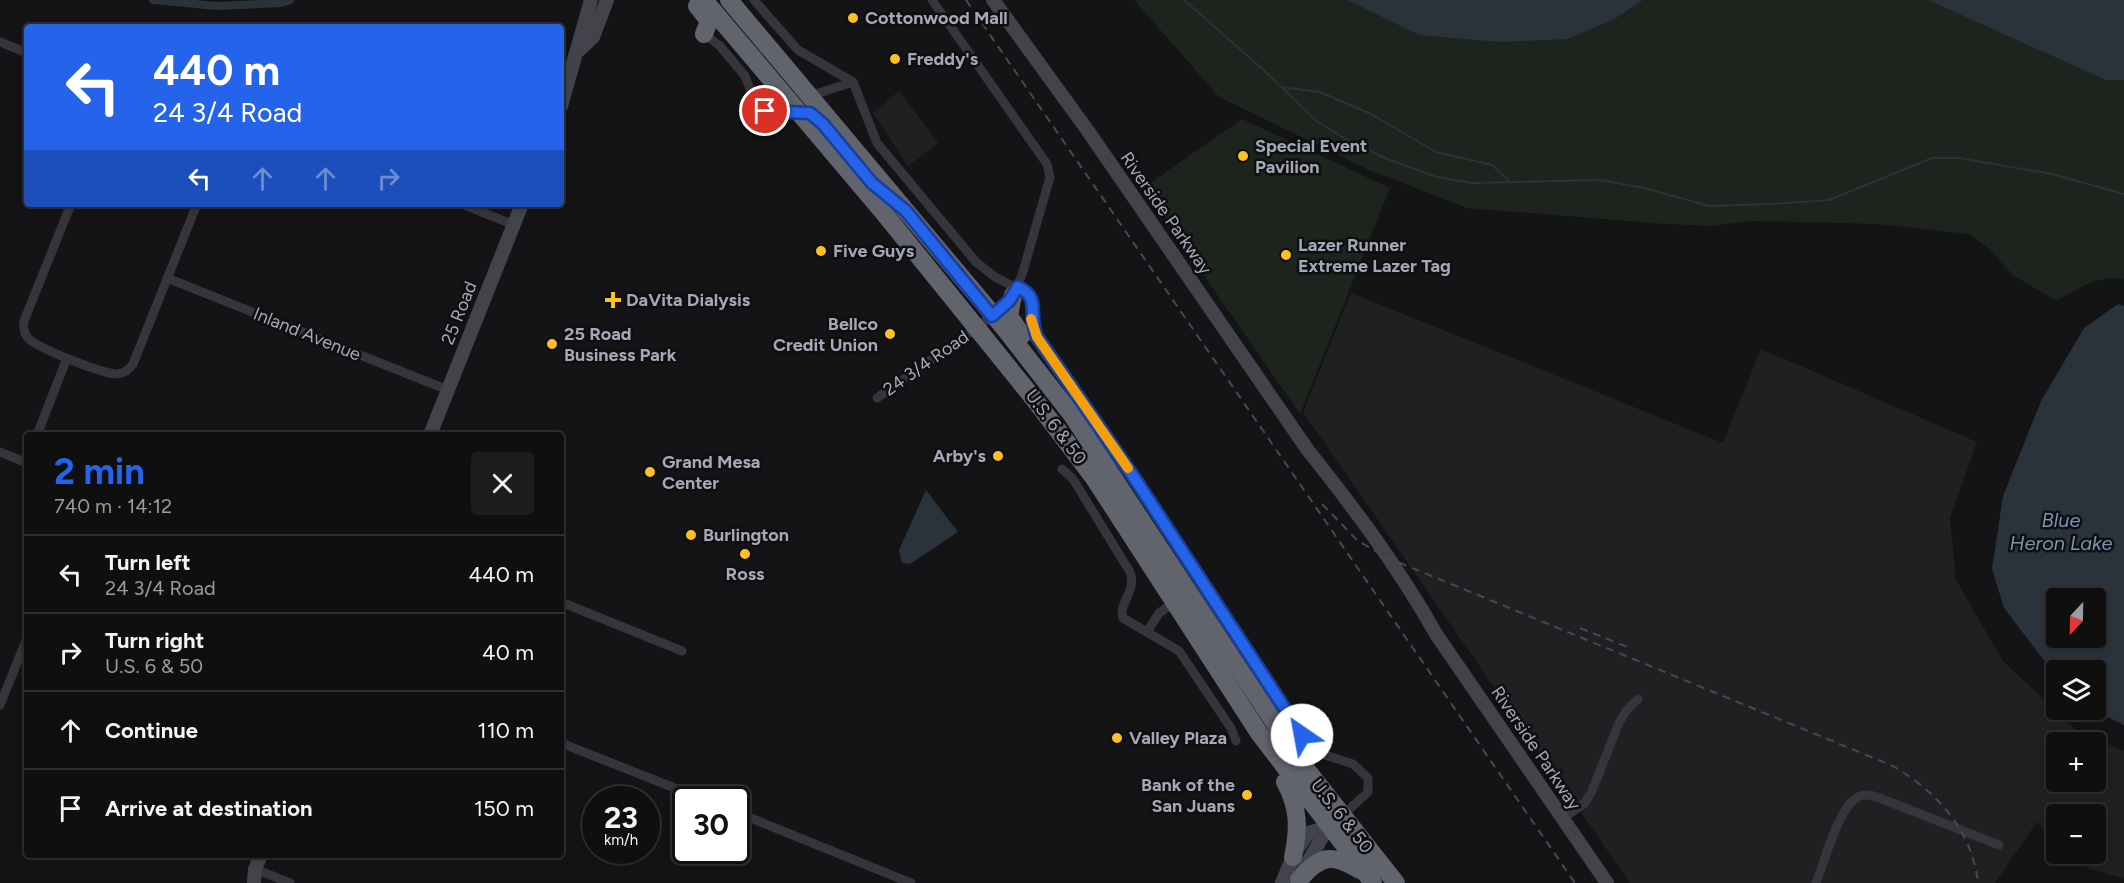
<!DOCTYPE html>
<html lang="en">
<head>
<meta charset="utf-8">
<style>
	:root { --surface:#0f0f10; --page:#1d1d1e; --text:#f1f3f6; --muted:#9b9c9f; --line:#2f2f30; --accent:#2563eb }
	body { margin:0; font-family:Figtree,sans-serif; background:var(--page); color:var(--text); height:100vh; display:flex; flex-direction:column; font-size:22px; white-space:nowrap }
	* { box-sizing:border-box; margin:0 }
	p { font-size:20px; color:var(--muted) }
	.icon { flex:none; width:33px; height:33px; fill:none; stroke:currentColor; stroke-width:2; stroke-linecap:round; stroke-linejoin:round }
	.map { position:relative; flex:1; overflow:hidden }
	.side { position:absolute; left:24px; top:432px; width:540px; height:426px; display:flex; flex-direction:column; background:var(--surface); border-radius:6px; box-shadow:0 3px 9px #0003,0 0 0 2px var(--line) }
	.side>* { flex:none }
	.top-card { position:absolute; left:24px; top:24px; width:540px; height:183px; border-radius:6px; box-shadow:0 3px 9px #0003,0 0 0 2px var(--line); background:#2563eb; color:#fff; overflow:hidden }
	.needle { width:39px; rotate:202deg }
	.buttons { position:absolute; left:2046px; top:588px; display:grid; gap:12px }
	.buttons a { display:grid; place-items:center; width:60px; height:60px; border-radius:6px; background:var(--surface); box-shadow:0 3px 9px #0003,0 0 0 2px var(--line); font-size:30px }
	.speed { position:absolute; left:582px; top:786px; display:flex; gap:12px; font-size:30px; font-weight:700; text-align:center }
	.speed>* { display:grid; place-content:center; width:78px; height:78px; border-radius:50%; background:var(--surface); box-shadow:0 3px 9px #0003,0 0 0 2px var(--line); line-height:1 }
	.speed small { font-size:15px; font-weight:400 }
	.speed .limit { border:3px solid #111; border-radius:9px; background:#fff; color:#111 }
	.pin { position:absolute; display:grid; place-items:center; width:51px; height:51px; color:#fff; margin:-26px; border:3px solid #fff; border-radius:50%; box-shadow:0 2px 6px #0007 }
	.me { position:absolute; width:66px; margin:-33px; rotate:327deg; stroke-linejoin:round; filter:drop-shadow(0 0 4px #0008) }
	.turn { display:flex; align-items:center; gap:21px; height:126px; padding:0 30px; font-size:27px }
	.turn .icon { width:78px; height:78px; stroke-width:2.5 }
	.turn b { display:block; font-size:42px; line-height:51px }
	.lanes { display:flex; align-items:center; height:57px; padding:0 30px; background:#0003; justify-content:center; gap:30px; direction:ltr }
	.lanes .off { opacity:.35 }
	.round { display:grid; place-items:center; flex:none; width:63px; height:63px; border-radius:6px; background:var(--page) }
	.overview { display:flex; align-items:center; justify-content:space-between; height:102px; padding:0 30px }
	h1 { font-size:36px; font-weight:700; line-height:45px; color:var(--accent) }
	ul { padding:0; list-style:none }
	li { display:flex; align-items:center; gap:18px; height:78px; padding:0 30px; border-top:2px solid var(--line) }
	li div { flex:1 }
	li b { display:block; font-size:22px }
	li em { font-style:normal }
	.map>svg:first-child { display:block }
	.built { fill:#202023; fill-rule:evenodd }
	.green { fill:#1c241d }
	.water { fill:#2a323b; fill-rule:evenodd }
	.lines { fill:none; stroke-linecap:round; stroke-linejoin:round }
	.stream { stroke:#2a323b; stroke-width:2 }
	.canal { stroke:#2a323b; stroke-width:8 }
	.street { stroke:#35353b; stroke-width:9 }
	.secondary { stroke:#43444b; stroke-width:14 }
	.highway { stroke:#61636d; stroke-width:18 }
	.rail { stroke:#484950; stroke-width:2; stroke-dasharray:8 6; stroke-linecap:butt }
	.route-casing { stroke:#184099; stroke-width:15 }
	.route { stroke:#2563eb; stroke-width:10 }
	.slow { stroke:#f59e0b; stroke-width:10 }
	.poi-dot { fill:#fdc125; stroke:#0f0f11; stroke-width:2 }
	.labels { text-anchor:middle; stroke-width:5; stroke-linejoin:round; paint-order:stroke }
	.poi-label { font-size:18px; font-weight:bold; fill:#a5a9b7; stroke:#0f0f11; text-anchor:start }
	.street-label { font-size:18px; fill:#a5a9b7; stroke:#0f0f11 }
	.water-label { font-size:20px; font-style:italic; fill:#7a95b5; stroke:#0f0f11 }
</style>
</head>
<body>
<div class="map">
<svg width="2124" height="883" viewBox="0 0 2124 883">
	<rect width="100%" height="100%" fill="#141416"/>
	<path class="built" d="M899,91L938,143L908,166L873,113Z
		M1351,293L1723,443L1761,349L1977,442L1950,518L1956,580L2003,661L2077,731L2124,751V878L2089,869L2072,854H2096V814H2056V840L2037,822L1995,883H1630L1303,412ZM2056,742H2096V782H2056Z"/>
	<path class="green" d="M1134,0H1347L1419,35L1613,20L1643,0H1928L2106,79L2124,80V279C2097,275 2079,288 2057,301L2013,275L1987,247L1969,234L1878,224L1753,221L1711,226L1665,224L1467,208L1369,170L1219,97Z
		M1242,119L1390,188L1300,414L1143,188Z"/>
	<path class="water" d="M1347,0H1643L1613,20L1567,39L1500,42L1419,35Z
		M1928,0H2124V80H2106Z
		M2118,304L2124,306V725L2092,710H2096V670H2056V676L2004,608L1992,569L2003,496L2041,401L2084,328ZM2056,598H2096V638H2056Z
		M926,490L958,532L910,564L902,563L899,550Z"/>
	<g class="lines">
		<path class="stream" d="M1184,0L1266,72L1315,120L1344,138L1387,159L1437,177L1472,183L1600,180L1644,188L1709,206L1771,204L1829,200L1932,158H1959L2052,174L2124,194
			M1281,87L1320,92L1371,114L1436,152L1492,165L1510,182"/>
		<path class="canal" d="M153,0L217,6L282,3L290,0"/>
		<path class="street" d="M754,0L798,50L853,82L877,143L976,262L995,277L1032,296V327L1037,337L1082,398L1302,735L1319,753L1353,764L1368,778V792L1342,816
			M704,34L720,46L745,76L755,102L765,110L797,111
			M0,42L27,53
			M810,96L853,82
			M71,204L24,321C23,328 24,334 29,339C40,349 103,374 117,374C125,373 129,370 133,364L197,204
			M462,204L514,225
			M167,278L448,390
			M877,398L978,327L1009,301L1022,275L1050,177L1047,164L932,0
			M37,435L67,358
			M0,452L27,463
			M1062,469L1073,479L1130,572C1137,592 1118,603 1123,618L1179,651L1231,728L1236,741
			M561,602L682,651
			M1147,632L1159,613L1175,602
			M0,705L27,638
			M561,743L705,800
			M736,812L911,883
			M1562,819L1585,803L1592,791L1619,723L1626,711L1638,699
			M255,869L290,883
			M1816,883C1824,863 1839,806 1858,797C1864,794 1871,795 1877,797L1999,845"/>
		<path class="secondary" d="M993,0L1088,131L1307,449C1354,508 1399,568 1436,634L1607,883
			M579,50L593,37L607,0
			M561,106L591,0
			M430,435L522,204
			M1302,872L1328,827L1335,821
			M254,883L255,869L261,855
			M1282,883L1295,852L1308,833L1328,827"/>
		<path class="highway" d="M704,0L883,212L1034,399L1094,478L1259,733L1373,883
			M729,0L1005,329L1072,415L1299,760L1396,883
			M697,6L709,21L704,34
			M1013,295L1009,316L1022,335
			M1285,782C1299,807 1299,829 1293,857
			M1299,880C1320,855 1332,853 1360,870"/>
		<path class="rail" d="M966,0L1575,883
			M1322,504L1358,541L1388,558L1893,766C1937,792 1972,830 1978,883
			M1580,628L1630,648"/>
	</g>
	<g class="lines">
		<defs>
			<path id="route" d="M765,111L810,113L823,124L872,183L906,211L992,316L1009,301L1018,287C1042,298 1027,315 1037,337L1135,479L1302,735"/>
		</defs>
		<use href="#route" class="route-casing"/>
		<use href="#route" class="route"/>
		<path class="slow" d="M1031,319L1037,337L1128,468"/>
	</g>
	<g class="poi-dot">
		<circle cx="853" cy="18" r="6"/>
		<circle cx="895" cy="59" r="6"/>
		<circle cx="1243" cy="156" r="6"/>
		<circle cx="821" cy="251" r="6"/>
		<circle cx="1286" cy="255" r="6"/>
		<path d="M610 291h6v6h6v6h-6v6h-6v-6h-6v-6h6z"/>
		<circle cx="890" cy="334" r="6"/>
		<circle cx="552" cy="344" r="6"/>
		<circle cx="998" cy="456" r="6"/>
		<circle cx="650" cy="472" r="6"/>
		<circle cx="691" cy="535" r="6"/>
		<circle cx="745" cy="554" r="6"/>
		<circle cx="1117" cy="738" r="6"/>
		<circle cx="1247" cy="795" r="6"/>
	</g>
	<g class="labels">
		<g class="poi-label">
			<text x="865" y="24">Cottonwood Mall</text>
			<text x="907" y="65">Freddy's</text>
			<text x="1255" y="152">Special Event<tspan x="1255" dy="21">Pavilion</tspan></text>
			<text x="1298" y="251">Lazer Runner<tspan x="1298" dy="21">Extreme Lazer Tag</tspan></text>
			<text x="833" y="257">Five Guys</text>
			<text x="626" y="306">DaVita Dialysis</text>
			<text x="878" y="330" text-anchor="end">Bellco<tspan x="878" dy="21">Credit Union</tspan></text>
			<text x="564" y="340">25 Road<tspan x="564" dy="21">Business Park</tspan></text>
			<text x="986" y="462" text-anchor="end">Arby's</text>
			<text x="662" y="468">Grand Mesa<tspan x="662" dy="21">Center</tspan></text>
			<text x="703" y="541">Burlington</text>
			<text x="745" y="580" text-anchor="middle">Ross</text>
			<text x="1129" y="744">Valley Plaza</text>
			<text x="1235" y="791" text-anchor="end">Bank of the<tspan x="1235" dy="21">San Juans</tspan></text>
		</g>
		<g class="street-label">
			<text transform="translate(1166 213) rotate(55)" y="6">Riverside Parkway</text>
			<text transform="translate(459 313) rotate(-68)" y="6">25 Road</text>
			<text transform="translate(307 334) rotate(22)" y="6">Inland Avenue</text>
			<text transform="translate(926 363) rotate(-35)" y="6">24 3/4 Road</text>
			<text transform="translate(1056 427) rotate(53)" y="6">U.S. 6 &amp; 50</text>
			<text transform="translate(1536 748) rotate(56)" y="6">Riverside Parkway</text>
			<text transform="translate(1342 816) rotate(52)" y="6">U.S. 6 &amp; 50</text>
		</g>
		<g class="water-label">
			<text x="2061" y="527">Blue<tspan x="2061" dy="23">Heron Lake</tspan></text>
		</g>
	</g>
</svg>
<div class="buttons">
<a><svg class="needle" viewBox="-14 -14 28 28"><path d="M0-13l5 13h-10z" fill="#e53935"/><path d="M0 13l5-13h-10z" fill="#9b9c9f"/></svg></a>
<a><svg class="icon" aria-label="layers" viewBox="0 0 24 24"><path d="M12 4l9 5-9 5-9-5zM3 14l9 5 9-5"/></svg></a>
<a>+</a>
<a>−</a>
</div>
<div class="speed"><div>23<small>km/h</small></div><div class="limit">30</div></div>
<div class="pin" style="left:765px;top:111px;background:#d93025"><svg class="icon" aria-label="arrive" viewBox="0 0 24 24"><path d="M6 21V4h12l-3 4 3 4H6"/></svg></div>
<svg class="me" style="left:1302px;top:735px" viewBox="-20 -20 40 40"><circle r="19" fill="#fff"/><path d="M0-13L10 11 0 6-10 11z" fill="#2563eb"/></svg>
<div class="top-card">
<div class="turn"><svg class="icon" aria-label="left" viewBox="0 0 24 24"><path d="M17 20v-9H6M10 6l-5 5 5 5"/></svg><div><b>440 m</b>24 3/4 Road</div></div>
<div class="lanes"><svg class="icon" aria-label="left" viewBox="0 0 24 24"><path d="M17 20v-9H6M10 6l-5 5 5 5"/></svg><svg class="icon off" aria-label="ahead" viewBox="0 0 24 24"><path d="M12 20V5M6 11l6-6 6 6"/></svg><svg class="icon off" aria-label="ahead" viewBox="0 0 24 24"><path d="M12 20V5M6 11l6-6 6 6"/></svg><svg class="icon off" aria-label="right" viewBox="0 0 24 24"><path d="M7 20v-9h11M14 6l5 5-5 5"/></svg></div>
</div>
<section class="side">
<div class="overview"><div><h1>2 min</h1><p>740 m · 14:12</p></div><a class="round"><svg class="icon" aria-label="close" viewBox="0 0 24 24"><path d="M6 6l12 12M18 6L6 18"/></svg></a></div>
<ul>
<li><svg class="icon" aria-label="left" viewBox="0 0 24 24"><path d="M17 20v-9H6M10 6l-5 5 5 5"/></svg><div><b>Turn left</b><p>24 3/4 Road</p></div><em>440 m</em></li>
<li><svg class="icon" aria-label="right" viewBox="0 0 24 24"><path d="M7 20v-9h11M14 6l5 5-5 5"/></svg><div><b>Turn right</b><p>U.S. 6 &amp; 50</p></div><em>40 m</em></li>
<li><svg class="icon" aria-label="ahead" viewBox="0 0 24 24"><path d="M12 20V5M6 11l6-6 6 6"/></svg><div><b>Continue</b></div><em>110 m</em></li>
<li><svg class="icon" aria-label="arrive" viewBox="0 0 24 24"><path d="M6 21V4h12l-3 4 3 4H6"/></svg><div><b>Arrive at destination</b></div><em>150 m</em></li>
</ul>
</section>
</div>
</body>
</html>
